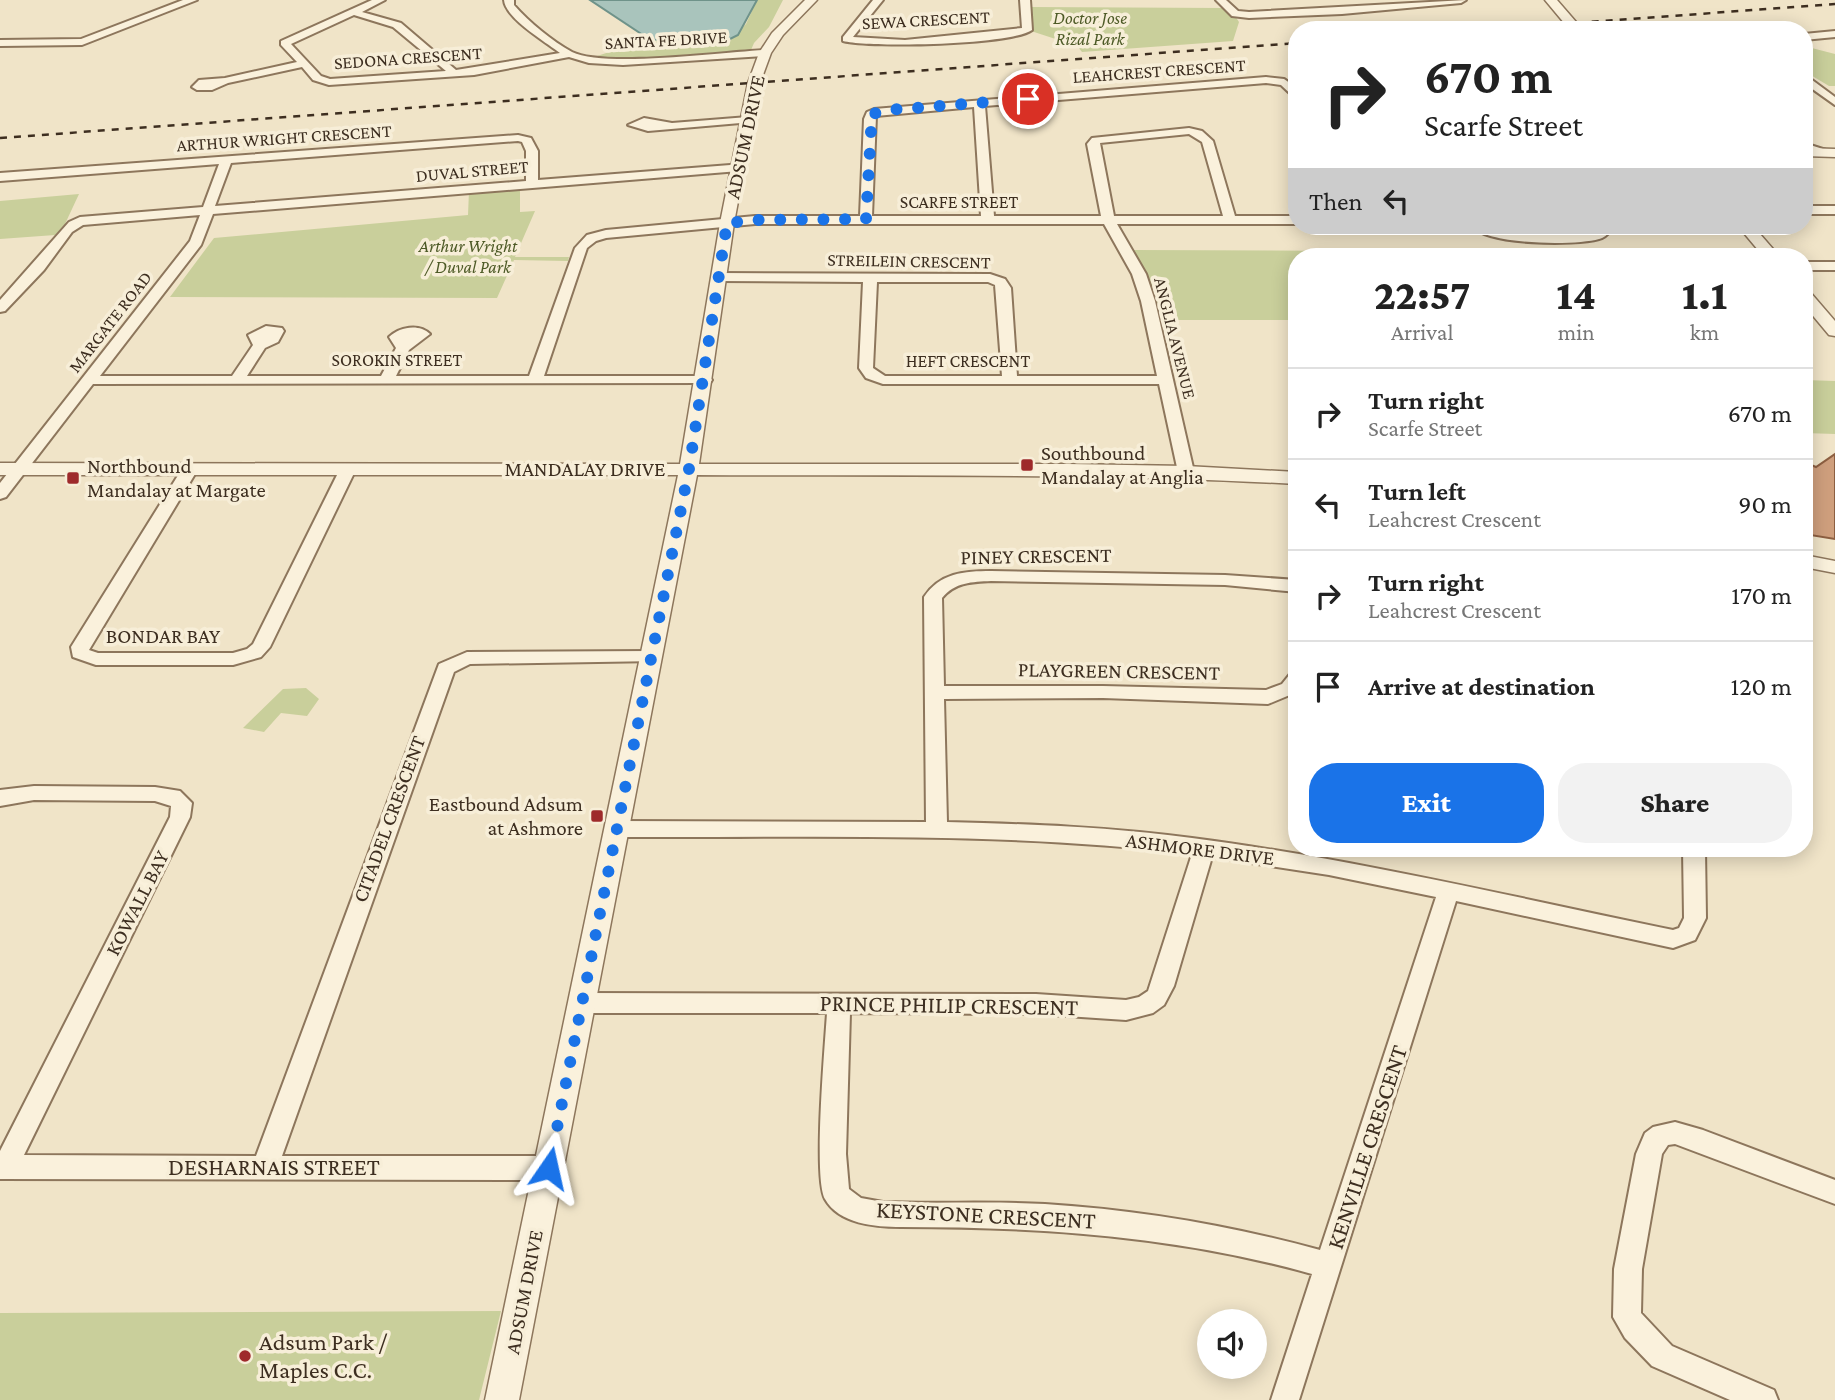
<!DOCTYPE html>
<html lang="en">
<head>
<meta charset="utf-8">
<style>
	:root { --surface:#fff; --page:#f2f2f2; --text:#222; --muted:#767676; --line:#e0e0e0; --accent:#1a73e8 }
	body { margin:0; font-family:"Crimson Pro",serif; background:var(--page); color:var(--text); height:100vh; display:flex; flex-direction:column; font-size:26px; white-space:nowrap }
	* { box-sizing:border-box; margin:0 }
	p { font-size:23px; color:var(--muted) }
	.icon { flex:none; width:38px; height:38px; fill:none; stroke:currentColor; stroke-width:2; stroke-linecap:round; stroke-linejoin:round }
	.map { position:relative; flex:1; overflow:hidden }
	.sheet { position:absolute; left:1288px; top:248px; width:525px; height:609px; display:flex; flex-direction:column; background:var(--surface); border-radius:28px; box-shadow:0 4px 18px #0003 }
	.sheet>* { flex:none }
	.banner { position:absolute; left:1288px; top:21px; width:525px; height:214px; border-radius:28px; box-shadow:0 4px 18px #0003; background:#fff; color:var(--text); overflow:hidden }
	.controls { position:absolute; left:1197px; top:1309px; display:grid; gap:14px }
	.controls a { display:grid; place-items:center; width:70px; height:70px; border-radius:50%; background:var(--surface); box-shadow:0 4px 18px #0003; font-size:35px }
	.pin { position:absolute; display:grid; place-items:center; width:60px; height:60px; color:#fff; margin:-30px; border:4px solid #fff; border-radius:50%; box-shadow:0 2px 7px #0007 }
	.me { position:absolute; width:77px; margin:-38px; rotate:11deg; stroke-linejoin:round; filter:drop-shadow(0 0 5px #0008) }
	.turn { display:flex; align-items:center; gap:24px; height:147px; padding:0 21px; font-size:32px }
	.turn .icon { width:91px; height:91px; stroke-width:2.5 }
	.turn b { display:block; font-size:49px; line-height:60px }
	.then { display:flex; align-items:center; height:66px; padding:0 21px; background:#0003; gap:14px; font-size:26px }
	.eta { display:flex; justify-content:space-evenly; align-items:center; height:119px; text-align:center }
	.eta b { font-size:42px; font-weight:800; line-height:49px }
	.primary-button { display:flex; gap:14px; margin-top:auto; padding:14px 21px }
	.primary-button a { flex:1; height:80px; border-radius:28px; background:var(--accent); color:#fff; font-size:28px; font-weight:800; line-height:80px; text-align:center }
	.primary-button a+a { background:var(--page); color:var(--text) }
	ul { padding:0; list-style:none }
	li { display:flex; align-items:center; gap:21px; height:91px; padding:0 21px; border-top:2px solid var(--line) }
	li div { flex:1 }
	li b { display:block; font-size:26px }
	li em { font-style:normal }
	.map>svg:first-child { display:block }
	.green { fill:#c9cf9b }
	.water { fill:#a9c4bc; stroke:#6f938a; stroke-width:2 }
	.building { fill:#cf9f7d; stroke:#8d5f41; stroke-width:2 }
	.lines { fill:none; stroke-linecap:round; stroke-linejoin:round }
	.minor-casing { stroke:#8d765c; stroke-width:4 }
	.tertiary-casing { stroke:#8d765c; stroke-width:3 }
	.minor { fill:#faf1dc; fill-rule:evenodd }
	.tertiary { fill:#faf1dc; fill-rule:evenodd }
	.rail { stroke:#3d2e20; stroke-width:2.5; stroke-dasharray:7 7; stroke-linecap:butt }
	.route { stroke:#1a73e8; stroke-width:12; stroke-dasharray:0 21.6 }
	.poi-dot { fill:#9e2a2b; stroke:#f7eed8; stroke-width:2.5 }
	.labels { text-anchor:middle; stroke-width:7; stroke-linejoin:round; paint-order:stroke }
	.far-park-label { font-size:18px; font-style:italic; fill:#4d5a26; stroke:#f7eed8 }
	.far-street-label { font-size:18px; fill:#3d2e20; stroke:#f7eed8 }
	.street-label { font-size:21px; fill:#3d2e20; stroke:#f7eed8 }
	.poi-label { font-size:21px; fill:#3d2e20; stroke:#f7eed8; text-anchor:start }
	.near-street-label { font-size:24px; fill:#3d2e20; stroke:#f7eed8 }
	.near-poi-label { font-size:24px; fill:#3d2e20; stroke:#f7eed8; text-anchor:start }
</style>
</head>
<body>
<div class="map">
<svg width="1835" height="1400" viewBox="0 0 1835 1400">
	<rect width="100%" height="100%" fill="#f0e4c8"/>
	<path class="green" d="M757,0H783L769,27L754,43L751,50L631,59L591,58L649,39L684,43L730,39L746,24Z
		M1031,7L1223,8L1235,16L1239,22L1233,41L1082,52L1077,46L1031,31L1033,28Z
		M1804,46L1835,54V86H1829L1804,71Z
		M520,187V212L535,211L515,257H569L568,261L514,260L497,298L170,297L214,238L468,215L469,191Z
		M79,194L65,224L55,235L0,239V201Z
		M1133,250L1356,251L1360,257H1297V320H1159L1150,285Z
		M1804,380L1835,381V434L1804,433Z
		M306,688L319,699L307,716L281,713L264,732L243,728L283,689Z
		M501,1311L479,1400H0V1313Z"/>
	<path class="water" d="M590,0H757L738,35L730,39L684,43L649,39Z"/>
	<path class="building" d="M1835,454V539L1804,534V462L1816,467Z"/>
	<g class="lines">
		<defs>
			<path id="minor" d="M183,0H197L82,45L0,46V40L81,39Z
				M372,0H385L362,12L401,23L456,70L560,53C546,42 505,18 504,0H514V5C529,22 552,41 572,52C604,68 724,52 765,50L770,53L765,56L623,65L589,63L569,57L474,75L329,85L313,80L302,67L228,83L212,90H197L192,87L199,80L225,78L297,62L281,45V41ZM354,15L393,27L446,71L330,79L321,76L291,44Z
				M873,0H883L853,37L905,40L1022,28L1020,0H1030L1032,30C1011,45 872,48 843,41V37Z
				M1216,0H1226L1238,11L1249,12L1466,0L1461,3L1342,14L1249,18L1232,16Z
				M1835,31V37L1804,40V34Z
				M1804,74L1835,97V105L1804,83Z
				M1266,77L1284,79L1297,88V100L1281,85L1266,83L985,106L994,216H1101L1087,144L1092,138L1189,128L1202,131L1213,141L1235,216H1297V224H1117L1146,274L1155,301L1194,472L1192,475H1180L1178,472L1159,384H883L866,378L859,368L863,282L719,281L712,277L719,273L990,274L1005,279L1011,288L1017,376H1157L1141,301L1132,274L1104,224H755L606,238L596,241L587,248L544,376H705L710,377L712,380L710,383L93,384L6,497L0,499V483L190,241L200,215L83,225L72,232L44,270L5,311L0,312V300L69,222L80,217L203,207L219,164L0,181V173L518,135L531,138L538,151V180L743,164L745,167L739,171L213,214L201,245L100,376H232L253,345L248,335L266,326L282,328L284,331L278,342L265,348L247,376H381L396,348L389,337C399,327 419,323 430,334L409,350L396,376H529L575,248L587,235L606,230L755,216H860L864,119L867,112L874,109ZM974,107L981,216H872L876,116ZM1189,134L1202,142L1223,216H1114L1100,143ZM518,141L522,142L526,151V181L215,206L231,163ZM877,282H988L995,285L1002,376H885L873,368Z
				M748,117L752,118V122L648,131L628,125L644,118L672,123Z
				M1804,143L1826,150L1828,152L1822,156L1804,150Z
				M1804,206H1835V214H1804Z
				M1472,226H1486L1499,231L1515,233L1594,232L1598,229L1596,226H1608L1611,230C1608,234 1604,238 1599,239C1575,246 1487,245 1472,226Z
				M1804,262H1835V270H1804Z
				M190,464L198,469L89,650L98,653H233L247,649L253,644L340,469L348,464L356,469L270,647L261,657L233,665H96L73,657L71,647L182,469Z
				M991,571L1225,575L1297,580V592L1225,585L991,581C972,582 955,582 942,598L944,686H1103L1266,690L1282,684L1290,674L1297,673V692L1268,704L1103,698L944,699L947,822C1029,824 1111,827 1192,838C1354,859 1513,897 1673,930L1679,928L1684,918L1683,849H1705L1706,918L1695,940L1673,948L1456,901L1299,1400H1271L1312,1274C1177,1236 1041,1227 901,1227C875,1227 839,1224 825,1199C813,1178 825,1045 827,1013H582L574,1010L570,1003L574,996L582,993L1036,994L1126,1000L1139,997L1148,991L1192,854C1001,831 809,838 617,837L610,835L606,829L610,823L617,821L926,822L924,597C940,573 964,571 991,571ZM1212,857L1329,875L1436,897L1320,1250C1229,1225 1138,1210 1045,1204C991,1201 937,1204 883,1202L861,1198L849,1189L846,1154L850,1013L1036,1014L1126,1020L1153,1013L1164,1005L1174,986Z
				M651,651L658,653L660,657L658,661L470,664L454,672L282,1156H549L558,1160L562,1168L558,1176L549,1180L0,1179V1151L170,817L171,806L155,801L34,800L0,806V790L34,786L155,787L180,791L192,803L190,817L24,1155L256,1156L439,664L467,652Z
				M1675,1122L1703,1130L1835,1180V1204L1675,1144L1668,1145L1662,1154L1642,1269L1641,1313L1672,1346L1774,1390L1778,1400H1730L1652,1366L1625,1338L1613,1317L1614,1269L1636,1154L1645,1133L1653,1127Z"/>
			<path id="tertiary" d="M805,0H817L783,35L771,53L760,83L734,223L699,464H1068L1186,466L1297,472V484C1097,473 897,476 697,475L519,1400H485L678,475H0V463L680,464L720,223L748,83L759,53L772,33Z
				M1545,0H1557L1583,30H1570Z
				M1804,148L1835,149V157L1804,156Z
				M1738,226H1753L1780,257H1764Z
				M1804,290L1810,292L1835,321V336L1829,335L1804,305Z
				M1804,555L1835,561V573L1804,567Z"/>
		</defs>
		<use href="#minor" class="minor-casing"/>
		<use href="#tertiary" class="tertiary-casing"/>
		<use href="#minor" class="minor"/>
		<use href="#tertiary" class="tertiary"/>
		<path class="rail" d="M1480,30L1835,4
			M0,138L1297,43"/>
	</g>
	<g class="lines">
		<path class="route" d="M549,1168L689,469L727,223L755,220L866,219L872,114L888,110L1028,99"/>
	</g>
	<g class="poi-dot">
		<rect x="1020" y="458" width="14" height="14" rx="3.5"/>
		<rect x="66" y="471" width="14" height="14" rx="3.5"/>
		<rect x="590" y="809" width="14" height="14" rx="3.5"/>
		<circle cx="245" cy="1356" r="7"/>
	</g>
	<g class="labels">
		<g class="far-park-label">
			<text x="1090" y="24">Doctor Jose<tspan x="1090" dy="21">Rizal Park</tspan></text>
			<text x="468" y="252">Arthur Wright<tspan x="468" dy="21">/ Duval Park</tspan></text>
		</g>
		<g class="far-street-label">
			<text transform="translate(926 20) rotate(-3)" y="6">SEWA CRESCENT</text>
			<text transform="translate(666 40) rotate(-3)" y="6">SANTA FE DRIVE</text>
			<text transform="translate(408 58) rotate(-4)" y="6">SEDONA CRESCENT</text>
			<text transform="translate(1159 71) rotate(-4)" y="6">LEAHCREST CRESCENT</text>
			<text transform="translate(284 138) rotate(-4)" y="6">ARTHUR WRIGHT CRESCENT</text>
			<text transform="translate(472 171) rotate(-5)" y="6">DUVAL STREET</text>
			<text x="959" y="208">SCARFE STREET</text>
			<text transform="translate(909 261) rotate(1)" y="6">STREILEIN CRESCENT</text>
			<text transform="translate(110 322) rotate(-52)" y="6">MARGATE ROAD</text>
			<text transform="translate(1175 338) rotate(76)" y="6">ANGLIA AVENUE</text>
			<text x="397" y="366">SOROKIN STREET</text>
			<text x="968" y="367">HEFT CRESCENT</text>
		</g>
		<g class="street-label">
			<text transform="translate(745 137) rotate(-78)" y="7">ADSUM DRIVE</text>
			<text x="585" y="476">MANDALAY DRIVE</text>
			<text transform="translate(1036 556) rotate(-1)" y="7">PINEY CRESCENT</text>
			<text x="163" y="643">BONDAR BAY</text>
			<text transform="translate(1119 671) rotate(1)" y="7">PLAYGREEN CRESCENT</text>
			<text transform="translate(389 819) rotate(-70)" y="7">CITADEL CRESCENT</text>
			<text transform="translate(1200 849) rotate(7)" y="7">ASHMORE DRIVE</text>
			<text transform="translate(137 903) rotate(-63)" y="7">KOWALL BAY</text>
			<text transform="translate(524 1292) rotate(-79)" y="7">ADSUM DRIVE</text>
		</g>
		<g class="poi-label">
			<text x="1041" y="460">Southbound<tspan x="1041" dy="24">Mandalay at Anglia</tspan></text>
			<text x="87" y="473">Northbound<tspan x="87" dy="24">Mandalay at Margate</tspan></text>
			<text x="583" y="811" text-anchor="end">Eastbound Adsum<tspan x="583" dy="24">at Ashmore</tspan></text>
		</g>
		<g class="near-street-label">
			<text transform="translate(949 1005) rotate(1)" y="8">PRINCE PHILIP CRESCENT</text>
			<text transform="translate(1367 1147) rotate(-72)" y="8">KENVILLE CRESCENT</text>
			<text x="274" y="1175">DESHARNAIS STREET</text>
			<text transform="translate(986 1215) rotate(3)" y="8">KEYSTONE CRESCENT</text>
		</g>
		<g class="near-poi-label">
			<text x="259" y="1350">Adsum Park /<tspan x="259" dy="28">Maples C.C.</tspan></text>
		</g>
	</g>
</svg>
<div class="controls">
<a><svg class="icon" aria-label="sound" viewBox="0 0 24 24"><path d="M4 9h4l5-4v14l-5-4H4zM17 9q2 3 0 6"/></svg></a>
</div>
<div class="pin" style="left:1028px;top:99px;background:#d93025"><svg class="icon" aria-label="arrive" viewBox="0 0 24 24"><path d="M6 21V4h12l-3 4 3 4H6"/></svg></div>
<svg class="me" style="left:549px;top:1168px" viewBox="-20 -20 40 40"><path d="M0-17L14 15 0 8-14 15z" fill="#1a73e8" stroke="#fff" stroke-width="4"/></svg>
<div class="banner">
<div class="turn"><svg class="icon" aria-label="right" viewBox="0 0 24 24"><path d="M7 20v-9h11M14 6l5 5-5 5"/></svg><div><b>670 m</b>Scarfe Street</div></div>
<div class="then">Then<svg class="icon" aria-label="left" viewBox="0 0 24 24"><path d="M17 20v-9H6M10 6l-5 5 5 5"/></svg></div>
</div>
<section class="sheet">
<div class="eta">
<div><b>22:57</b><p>Arrival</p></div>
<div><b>14</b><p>min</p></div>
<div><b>1.1</b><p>km</p></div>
</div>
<ul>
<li><svg class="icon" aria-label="right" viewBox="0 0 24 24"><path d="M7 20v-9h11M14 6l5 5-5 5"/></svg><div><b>Turn right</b><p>Scarfe Street</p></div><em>670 m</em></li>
<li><svg class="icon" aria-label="left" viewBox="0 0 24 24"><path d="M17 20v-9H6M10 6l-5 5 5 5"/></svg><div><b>Turn left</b><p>Leahcrest Crescent</p></div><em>90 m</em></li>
<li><svg class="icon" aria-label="right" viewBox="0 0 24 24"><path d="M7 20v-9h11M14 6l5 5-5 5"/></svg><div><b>Turn right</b><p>Leahcrest Crescent</p></div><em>170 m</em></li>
<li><svg class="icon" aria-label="arrive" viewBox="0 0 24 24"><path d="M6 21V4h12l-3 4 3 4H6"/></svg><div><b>Arrive at destination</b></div><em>120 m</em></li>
</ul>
<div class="primary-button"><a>Exit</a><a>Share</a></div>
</section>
</div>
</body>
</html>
